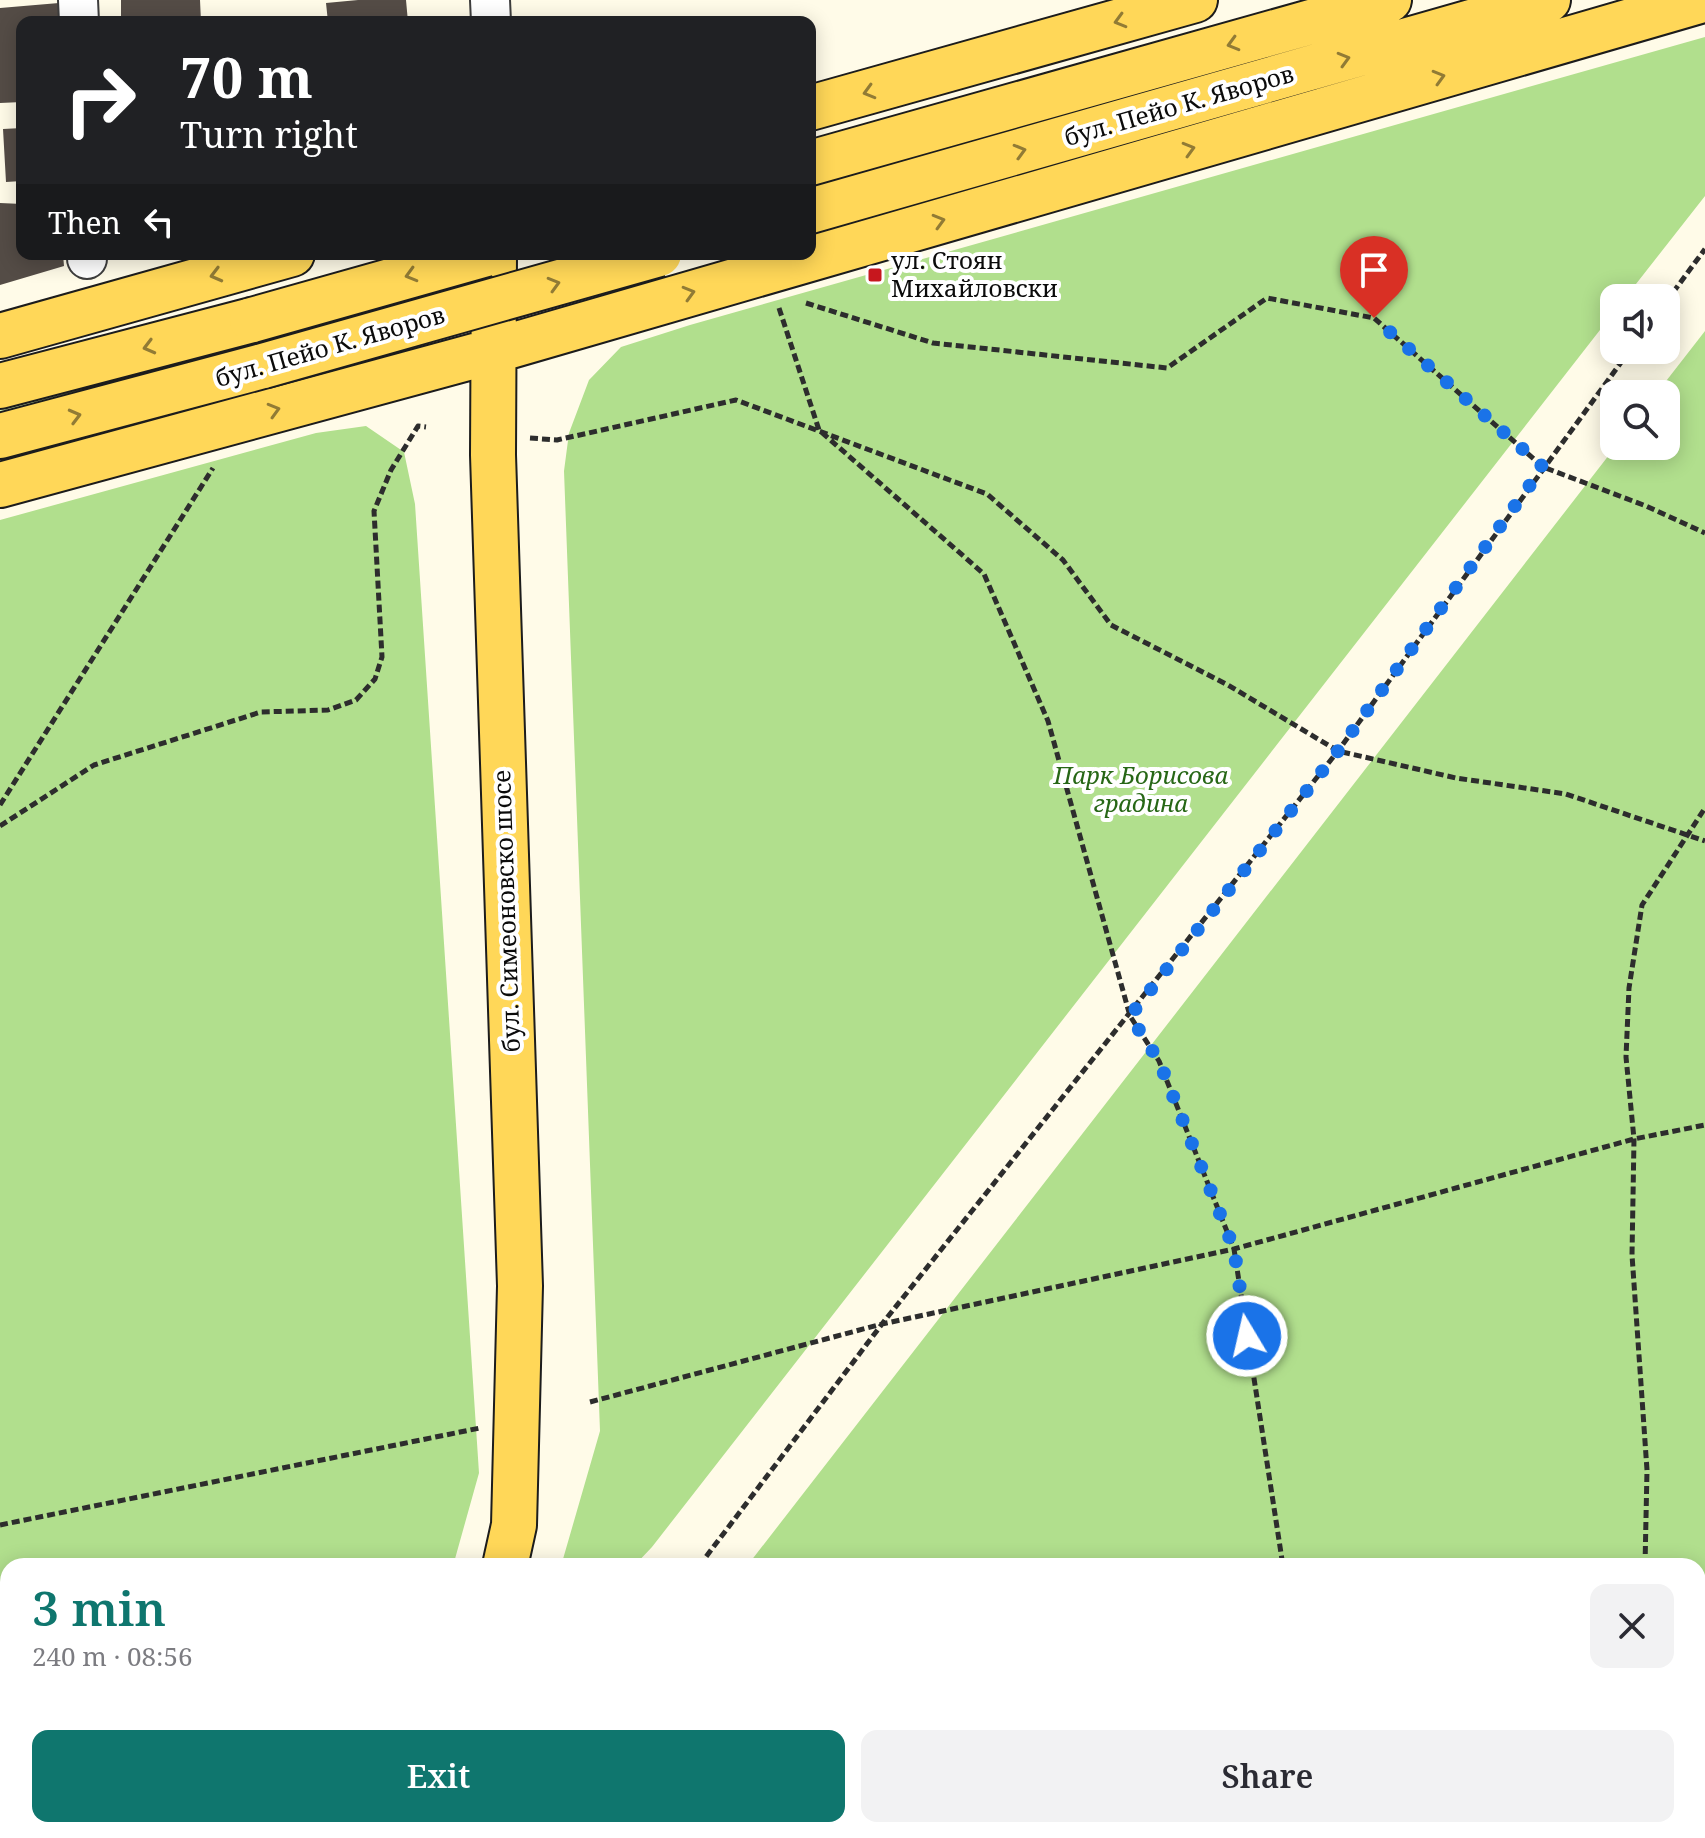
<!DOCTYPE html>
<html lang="en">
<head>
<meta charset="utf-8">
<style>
	:root { --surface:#fff; --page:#f2f2f3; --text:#2b2b33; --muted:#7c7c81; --accent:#0f766e }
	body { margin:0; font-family:"Noto Serif",serif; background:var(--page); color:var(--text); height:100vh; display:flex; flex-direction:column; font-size:30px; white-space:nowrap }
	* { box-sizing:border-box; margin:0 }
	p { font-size:26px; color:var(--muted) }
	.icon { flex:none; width:44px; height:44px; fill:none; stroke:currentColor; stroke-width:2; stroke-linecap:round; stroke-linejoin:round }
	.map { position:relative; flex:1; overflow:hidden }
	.drawer { position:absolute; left:0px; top:1558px; width:1706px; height:280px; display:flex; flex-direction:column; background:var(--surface); border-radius:24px 24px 0 0; box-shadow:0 4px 20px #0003 }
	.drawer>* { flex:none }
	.banner { position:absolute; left:16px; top:16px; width:800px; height:244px; border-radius:16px; box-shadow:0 4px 20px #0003; background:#202124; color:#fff; overflow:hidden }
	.controls { position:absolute; left:1600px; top:284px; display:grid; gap:16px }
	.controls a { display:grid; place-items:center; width:80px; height:80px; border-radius:16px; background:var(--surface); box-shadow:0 4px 20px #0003; font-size:40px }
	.pin { position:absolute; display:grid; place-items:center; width:68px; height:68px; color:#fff; margin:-82px -34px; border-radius:50% 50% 50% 0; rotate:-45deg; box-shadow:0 0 8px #0007 }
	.pin .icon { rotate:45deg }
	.me { position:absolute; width:88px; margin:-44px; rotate:351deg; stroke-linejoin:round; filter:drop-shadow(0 0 6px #0008) }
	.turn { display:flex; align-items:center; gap:28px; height:168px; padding:0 32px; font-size:36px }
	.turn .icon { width:104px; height:104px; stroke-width:2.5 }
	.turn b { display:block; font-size:56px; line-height:68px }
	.then { display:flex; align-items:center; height:76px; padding:0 32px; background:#0003; gap:16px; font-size:30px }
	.round { display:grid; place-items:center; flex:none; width:84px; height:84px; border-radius:16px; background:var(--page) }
	.overview { display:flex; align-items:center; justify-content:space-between; height:136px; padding:0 32px }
	h1 { font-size:48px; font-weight:600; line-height:60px; color:var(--accent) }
	.cta { display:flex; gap:16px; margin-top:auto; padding:16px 32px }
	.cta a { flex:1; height:92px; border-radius:16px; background:var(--accent); color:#fff; font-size:32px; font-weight:600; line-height:92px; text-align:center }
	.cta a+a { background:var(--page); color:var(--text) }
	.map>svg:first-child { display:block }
	.green { fill:#cfedaf }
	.forest { fill:#b1df8d }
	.building { fill:#544c46 }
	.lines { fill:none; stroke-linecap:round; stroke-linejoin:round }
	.minor-casing { stroke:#3e3e3e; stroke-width:42 }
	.major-casing { stroke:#1c1c1c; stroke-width:48 }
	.path { stroke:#2d2d2d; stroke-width:5; stroke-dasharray:8 4; stroke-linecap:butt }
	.minor { stroke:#fff; stroke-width:38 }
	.major { stroke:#ffd758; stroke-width:44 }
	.major-bridge-casing { stroke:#1c1c1c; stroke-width:48; stroke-linecap:butt }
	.major-bridge { stroke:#ffd758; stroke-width:44 }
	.oneway { stroke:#917b35 }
	.route { stroke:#1a73e8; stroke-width:14; stroke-dasharray:0 25.2 }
	.poi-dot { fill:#c7171e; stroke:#fff; stroke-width:3 }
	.labels { text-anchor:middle; stroke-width:8; stroke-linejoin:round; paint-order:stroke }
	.street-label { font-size:24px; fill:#0b0b0b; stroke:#fff }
	.poi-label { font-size:24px; fill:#0b0b0b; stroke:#fff; text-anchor:start }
	.park-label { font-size:24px; font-style:italic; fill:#276716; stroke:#fff }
</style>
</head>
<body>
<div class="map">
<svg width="1705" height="1838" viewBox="0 0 1705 1838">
	<rect width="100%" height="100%" fill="#fffbe8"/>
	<path class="green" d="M257,343L258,348L0,414V408Z"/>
	<path class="forest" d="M1705,37V196L1625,298H1614V312L652,1547L634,1566H561L600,1431L564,471L569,433L589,380L621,347L690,325Z
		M1705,331V1838H536L542,1830H1698V1566H747L1616,446H1666V394H1656Z
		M366,426L404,452L415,504L479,1473L453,1566H8V1830H329L324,1838H0V520L316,433Z"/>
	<path class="building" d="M121,0H200L201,22H121Z
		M358,0H406L408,22H328L326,3Z
		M59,3L61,22H22V102L0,103V8Z
		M22,128V181L6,182L3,129Z
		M0,203L22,204V254H63L64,266L0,285Z"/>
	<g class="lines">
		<defs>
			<path id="minor" d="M78,0L79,22
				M490,0L491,22
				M87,254V259"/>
			<path id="major" d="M810,108L1195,0
				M810,163L1389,0
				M810,211L1548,0
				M494,254L493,455L520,1286L514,1525L505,1566
				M0,336L292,254
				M0,386L252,320
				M0,436L263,366
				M0,485L493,351L1703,0
				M390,1838L395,1830"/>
		</defs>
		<use href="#minor" class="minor-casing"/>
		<use href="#major" class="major-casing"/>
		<path class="path" d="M1666,302L1705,249
			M806,303L933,343L1167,368L1267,298L1374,318L1543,467L1646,506L1705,533
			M779,308L819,430L984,574L1048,721L1130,1016L1159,1061L1234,1249L1283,1566
			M530,438L557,440L736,400L987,494L1063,560L1111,625L1228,685L1338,751L1456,778L1566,794L1705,841
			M0,805L213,468
			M0,826L94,765L261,712L328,710L356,700L375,679L382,657L374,511L391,470L418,426L426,427
			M590,1402L882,1324L1234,1249L1634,1139L1705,1125
			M0,1525L480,1428
			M699,1566L882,1324L1338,751L1630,350
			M1645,1566L1647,1470L1632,1255L1634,1139L1626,1057L1629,988L1642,905L1705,808
			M1698,1728L1705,1729
			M562,1830L563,1838
			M772,1838L773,1830
			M1300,1838L1302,1830
			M1572,1838L1577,1830"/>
		<use href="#minor" class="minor"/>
		<use href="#major" class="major"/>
		<defs>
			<path id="major-bridge" d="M252,320L486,254
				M263,366L659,254"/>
		</defs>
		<use href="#major-bridge" class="major-bridge-casing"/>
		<use href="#major-bridge" class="major-bridge"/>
	</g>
	<defs><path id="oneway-chevron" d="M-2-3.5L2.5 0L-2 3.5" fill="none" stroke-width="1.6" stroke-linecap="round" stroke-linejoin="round" transform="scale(2)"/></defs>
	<g class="oneway">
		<use href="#oneway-chevron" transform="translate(1120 21) rotate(164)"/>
		<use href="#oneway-chevron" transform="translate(1233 44) rotate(164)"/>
		<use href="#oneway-chevron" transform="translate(1344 59) rotate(-16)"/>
		<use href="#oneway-chevron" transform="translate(1439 77) rotate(-16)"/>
		<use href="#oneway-chevron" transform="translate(869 92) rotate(164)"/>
		<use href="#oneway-chevron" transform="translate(1189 149) rotate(-16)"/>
		<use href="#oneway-chevron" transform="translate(1020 151) rotate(-16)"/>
		<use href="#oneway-chevron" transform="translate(939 221) rotate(-16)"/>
		<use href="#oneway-chevron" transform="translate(216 275) rotate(165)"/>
		<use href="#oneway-chevron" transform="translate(411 275) rotate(164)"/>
		<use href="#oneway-chevron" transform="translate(554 284) rotate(-16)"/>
		<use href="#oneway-chevron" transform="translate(689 293) rotate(-16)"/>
		<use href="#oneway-chevron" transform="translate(149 347) rotate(165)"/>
		<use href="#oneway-chevron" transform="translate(274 410) rotate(-16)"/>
		<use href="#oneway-chevron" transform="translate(75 416) rotate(-15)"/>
	</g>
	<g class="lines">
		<path class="route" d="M1247,1336L1234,1249L1159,1061L1130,1016L1338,751L1543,467L1374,318"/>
	</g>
	<rect class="poi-dot" x="867" y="267" width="16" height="16" rx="4"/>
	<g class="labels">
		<g class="street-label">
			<text transform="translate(1179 106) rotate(-16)" y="8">бул. Пейо К. Яворов</text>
			<text transform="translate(330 347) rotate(-16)" y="8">бул. Пейо К. Яворов</text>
			<text transform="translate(507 911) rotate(-92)" y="8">бул. Симеоновско шосе</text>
		</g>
		<g class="poi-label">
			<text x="891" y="269">ул. Стоян<tspan x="891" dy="28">Михайловски</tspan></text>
		</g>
		<g class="park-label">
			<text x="1141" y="784">Парк Борисова<tspan x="1141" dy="28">градина</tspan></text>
		</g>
	</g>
</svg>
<div class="controls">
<a><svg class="icon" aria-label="sound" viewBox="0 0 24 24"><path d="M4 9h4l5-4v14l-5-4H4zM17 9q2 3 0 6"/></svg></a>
<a><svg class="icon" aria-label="search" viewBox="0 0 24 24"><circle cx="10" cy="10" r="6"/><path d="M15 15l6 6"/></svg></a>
</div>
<div class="pin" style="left:1374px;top:318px;background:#d93025"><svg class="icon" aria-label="arrive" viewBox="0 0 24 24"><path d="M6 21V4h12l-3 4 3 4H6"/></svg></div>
<svg class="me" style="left:1247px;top:1336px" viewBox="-20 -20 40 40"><circle r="17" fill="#1a73e8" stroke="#fff" stroke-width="3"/><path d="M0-11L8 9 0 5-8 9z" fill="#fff"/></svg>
<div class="banner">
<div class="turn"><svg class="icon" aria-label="right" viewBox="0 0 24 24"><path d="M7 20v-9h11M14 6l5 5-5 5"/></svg><div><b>70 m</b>Turn right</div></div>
<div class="then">Then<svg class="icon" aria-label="left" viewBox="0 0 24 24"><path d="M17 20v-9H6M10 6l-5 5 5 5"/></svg></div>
</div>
<section class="drawer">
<div class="overview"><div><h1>3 min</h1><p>240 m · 08:56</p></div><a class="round"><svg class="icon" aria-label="close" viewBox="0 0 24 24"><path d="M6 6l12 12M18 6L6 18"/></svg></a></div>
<div class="cta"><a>Exit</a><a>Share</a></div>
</section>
</div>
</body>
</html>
